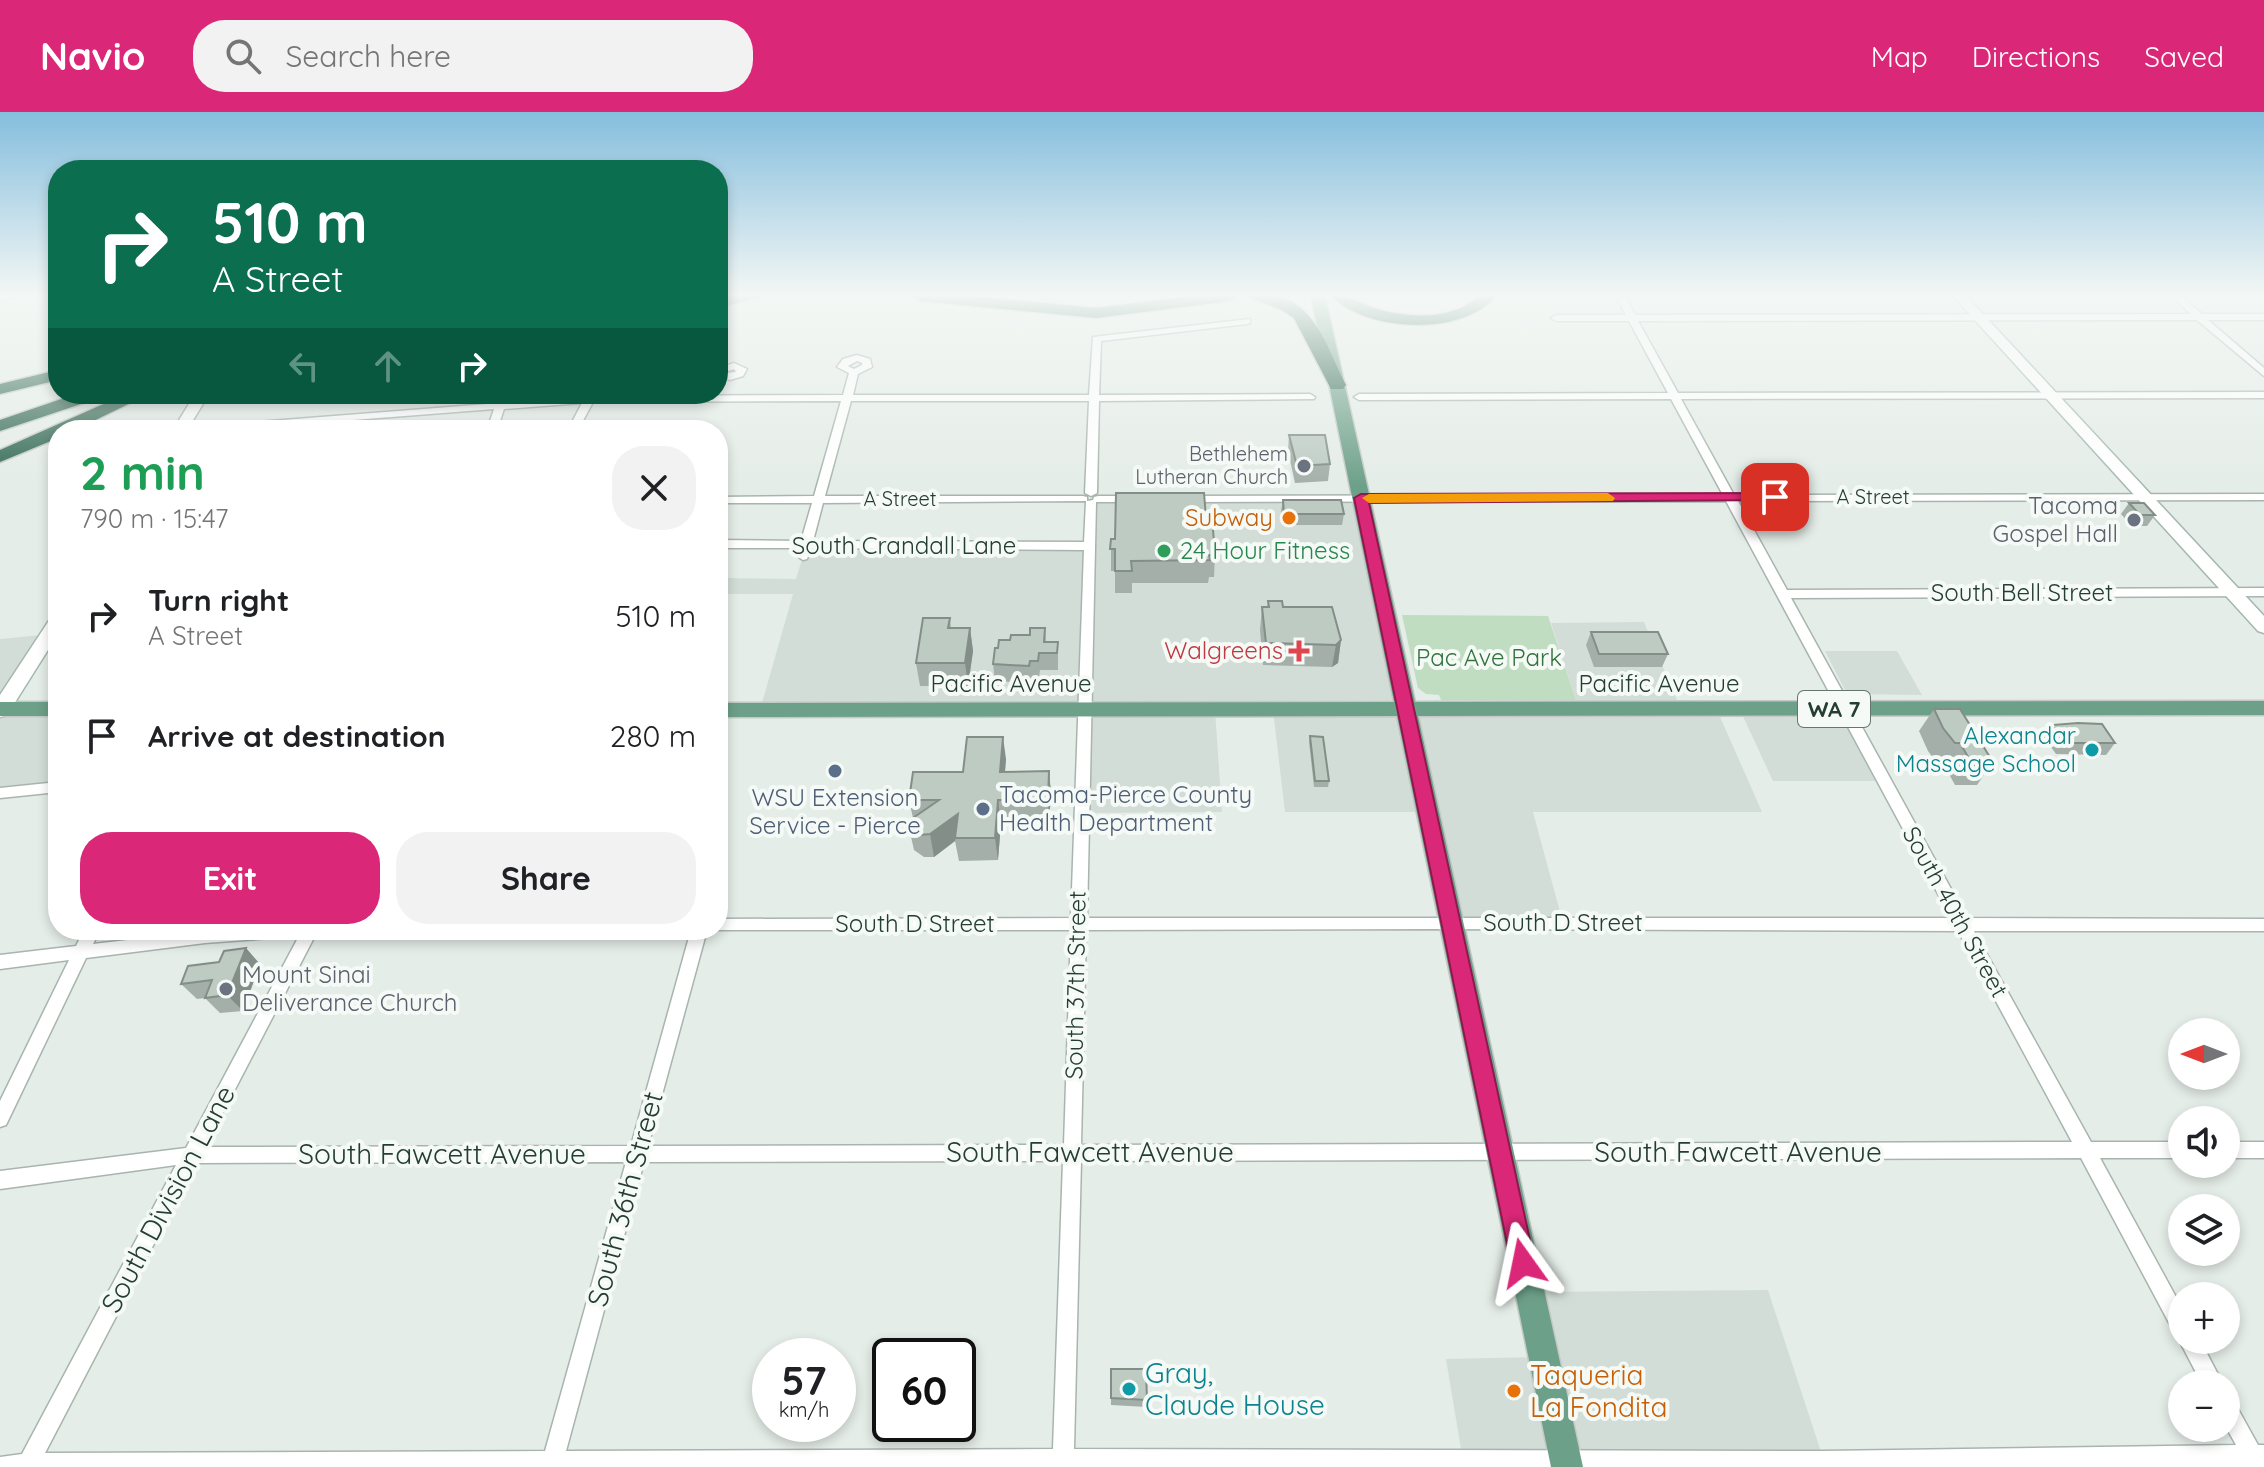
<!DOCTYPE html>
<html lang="en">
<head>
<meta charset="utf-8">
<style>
	:root { --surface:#fff; --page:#f2f2f2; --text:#202124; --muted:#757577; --accent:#db2777 }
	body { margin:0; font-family:Quicksand,sans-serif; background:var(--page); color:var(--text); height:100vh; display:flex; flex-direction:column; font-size:30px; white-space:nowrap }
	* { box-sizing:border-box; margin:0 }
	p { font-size:26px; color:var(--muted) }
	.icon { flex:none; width:44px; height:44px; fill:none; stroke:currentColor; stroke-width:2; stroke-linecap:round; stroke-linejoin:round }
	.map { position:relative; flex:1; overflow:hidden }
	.drawer { position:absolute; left:48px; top:308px; width:680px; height:520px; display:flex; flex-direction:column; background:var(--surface); border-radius:32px; box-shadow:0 4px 12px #0003 }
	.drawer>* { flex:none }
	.guide { position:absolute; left:48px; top:48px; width:680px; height:244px; border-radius:32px; box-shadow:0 4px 12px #0003; background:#0b6e4f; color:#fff; overflow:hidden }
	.needle { width:52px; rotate:270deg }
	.tools { position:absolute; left:2168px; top:906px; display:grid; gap:16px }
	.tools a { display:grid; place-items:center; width:72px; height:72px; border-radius:50%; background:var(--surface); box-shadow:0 4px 12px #0003; font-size:40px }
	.speed { position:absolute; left:752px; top:1226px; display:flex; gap:16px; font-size:40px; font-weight:700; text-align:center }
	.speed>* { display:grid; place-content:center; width:104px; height:104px; border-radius:50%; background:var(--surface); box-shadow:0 4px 12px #0003; line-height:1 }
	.speed small { font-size:20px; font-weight:400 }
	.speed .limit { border:4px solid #111; border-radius:12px; background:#fff; color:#111 }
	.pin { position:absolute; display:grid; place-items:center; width:68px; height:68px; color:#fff; margin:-34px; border-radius:16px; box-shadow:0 4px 12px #0006 }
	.me { position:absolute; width:88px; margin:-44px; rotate:348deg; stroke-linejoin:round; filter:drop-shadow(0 0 6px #0008) }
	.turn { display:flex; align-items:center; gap:28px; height:168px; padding:0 32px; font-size:36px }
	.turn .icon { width:104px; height:104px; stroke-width:2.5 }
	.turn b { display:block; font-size:56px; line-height:68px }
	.lanes { display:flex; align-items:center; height:76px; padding:0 32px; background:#0003; justify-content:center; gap:40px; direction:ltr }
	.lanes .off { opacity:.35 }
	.round { display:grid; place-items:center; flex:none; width:84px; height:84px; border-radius:32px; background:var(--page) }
	.overview { display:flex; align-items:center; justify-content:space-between; height:136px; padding:0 32px }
	h1 { font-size:48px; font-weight:800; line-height:60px; color:#1e9e55 }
	.primary-button { display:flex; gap:16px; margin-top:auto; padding:16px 32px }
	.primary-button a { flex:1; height:92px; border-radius:32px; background:var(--accent); color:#fff; font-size:32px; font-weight:800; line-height:92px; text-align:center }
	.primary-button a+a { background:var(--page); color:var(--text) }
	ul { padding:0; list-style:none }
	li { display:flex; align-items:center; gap:24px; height:120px; padding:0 32px }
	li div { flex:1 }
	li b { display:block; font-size:30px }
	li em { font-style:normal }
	header { display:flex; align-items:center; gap:48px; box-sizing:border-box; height:112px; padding:0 40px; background:var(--accent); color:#fff }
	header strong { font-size:38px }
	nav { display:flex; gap:44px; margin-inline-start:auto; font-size:28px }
	.search { width:560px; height:72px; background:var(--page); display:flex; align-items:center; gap:20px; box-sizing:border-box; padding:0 28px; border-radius:32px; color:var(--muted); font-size:30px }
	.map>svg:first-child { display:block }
	.built { fill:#d3ddd7 }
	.green { fill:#c0ddc2 }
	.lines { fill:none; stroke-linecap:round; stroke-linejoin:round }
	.street-casing { stroke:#a8b5ae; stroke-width:3 }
	.secondary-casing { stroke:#a4b8ae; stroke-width:3 }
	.primary-casing { stroke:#c2c9c6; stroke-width:3 }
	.highway-casing { stroke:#c2c9c6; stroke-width:3 }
	.street { fill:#fff; fill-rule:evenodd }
	.secondary { fill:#fff; fill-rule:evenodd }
	.primary { fill:#6da089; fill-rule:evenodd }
	.highway { fill:#336953; fill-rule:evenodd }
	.wall { fill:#a3afa8 }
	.shaded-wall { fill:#848e88 }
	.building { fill:#bdcbc3; stroke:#848e88; stroke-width:2 }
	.route { fill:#db2777; stroke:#8e194d; stroke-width:2 }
	.slow { fill:#f59e0b }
	.worship-dot { fill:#6b7280; stroke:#f6faf7; stroke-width:3 }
	.food-dot { fill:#e8710a; stroke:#f6faf7; stroke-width:3 }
	.leisure-dot { fill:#2e9e5b; stroke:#f6faf7; stroke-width:3 }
	.health-dot { fill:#e0444e; stroke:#f6faf7; stroke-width:3 }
	.culture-dot { fill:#0f9aa8; stroke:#f6faf7; stroke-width:3 }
	.service-dot { fill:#5c6f8a; stroke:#f6faf7; stroke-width:3 }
	.labels { text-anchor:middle; stroke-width:8; stroke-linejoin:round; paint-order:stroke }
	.far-worship-label { font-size:20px; fill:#5b616d; stroke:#f6faf7; text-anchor:end }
	.far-street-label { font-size:20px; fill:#253e33; stroke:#f6faf7 }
	.shield { fill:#f6faf7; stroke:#64766e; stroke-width:2 }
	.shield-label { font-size:22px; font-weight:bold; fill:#253e33 }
	.worship-label { font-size:24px; fill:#5b616d; stroke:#f6faf7; text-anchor:end }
	.food-label { font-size:24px; fill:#c56008; stroke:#f6faf7; text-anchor:end }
	.street-label { font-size:24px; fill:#253e33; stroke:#f6faf7 }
	.leisure-label { font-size:24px; fill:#27864d; stroke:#f6faf7; text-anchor:start }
	.health-label { font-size:24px; fill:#be3a42; stroke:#f6faf7; text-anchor:end }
	.park-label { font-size:24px; fill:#32733e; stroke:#f6faf7 }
	.culture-label { font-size:24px; fill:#0d838f; stroke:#f6faf7; text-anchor:end }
	.service-label { font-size:24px; fill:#4e5e75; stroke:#f6faf7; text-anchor:start }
	.near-street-label { font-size:28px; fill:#253e33; stroke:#f6faf7 }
	.near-culture-label { font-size:28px; fill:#0d838f; stroke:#f6faf7; text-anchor:start }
	.near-food-label { font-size:28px; fill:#c56008; stroke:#f6faf7; text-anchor:start }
</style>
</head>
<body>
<header>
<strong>Navio</strong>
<div class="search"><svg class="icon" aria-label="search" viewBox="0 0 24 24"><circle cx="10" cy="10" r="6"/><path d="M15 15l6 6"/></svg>Search here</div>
<nav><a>Map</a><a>Directions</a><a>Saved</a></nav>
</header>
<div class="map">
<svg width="2264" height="1355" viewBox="0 0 2264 1355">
	<rect width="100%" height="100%" fill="#e5ede8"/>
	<path class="built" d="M1361,386L1404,598H1717L1762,700H1533L1563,811H1450L1426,700H1285L1273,598H1215L1222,700L1081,701L1084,599L760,598L793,482H718V466L796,467L806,434L1089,433L1090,387Z
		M1644,510L1677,588H1576L1551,511Z
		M51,522L1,596L58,597V675L0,681V527Z
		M1825,539H1897L1922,583L1847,582Z
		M1844,597L1883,669H1773L1740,598Z
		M1768,1178L1824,1349L1464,1355L1446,1247L1543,1245L1529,1180Z"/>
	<path class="green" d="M1402,503L1548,504L1576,588H1441L1439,583L1426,582L1418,576Z"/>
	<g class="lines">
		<defs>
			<path id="street" d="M0,184H22L0,188Z
				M1616,184H1625L1635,203L2191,202L2171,184H2181L2202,202H2264V208H2208L2264,256V264L2197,208L1638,209L1678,281L2264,280V286L1681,287L1734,383L2264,382V388L1738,389L1787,478L2264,476V484L1791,486L1967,806L2264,807V819H1974L2091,1030H2182V1046H2100L2182,1196V1228H2200L2223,1272H2202L2179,1228L2181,1224L2175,1222L2081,1046L1081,1049L1074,1337L1824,1339L2236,1333L2226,1315V1285L2233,1288L2258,1333H2264V1355H0V1345L22,1342L176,1053L0,1077V1059L186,1036L299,824L205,831L86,846L6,1013L0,1015V989L69,848L0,857V843L76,834L84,818H100L93,832L214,818H318L205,1035L631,1034L691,818H707L648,1034L1064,1033L1071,818H714H718V807L1071,806L1084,438L811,436L807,447L803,448L797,444L799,436H718V428L801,429L812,391H718V385L814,384L841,289L593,290L578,318H568L582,291L504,297L497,318H487L494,297L226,318H180L181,316L589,284L843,283L849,261L837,255L843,247L857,243L870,247L872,255L858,262L853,283H1089L1093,225L1250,207V211L1247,212L1101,229L1099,283L1310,282L1315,285L1314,287L1099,289L1097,381L1091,384L1085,381L1089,289H851L825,384H1083L1087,385V389L1093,388L1094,385L1098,384H1134L1140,387L1134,390H1096L1087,806H1951L1726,389L1186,390L1180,387L1186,384L1723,383L1671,287L1359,288L1354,285L1359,282L1668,281L1629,209H1556L1551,206L1556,203H1626ZM857,249L862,251V253L854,257L848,254ZM1086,389L1084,430L813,429L823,391ZM1428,817L1958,819L2072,1030L1081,1033L1086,818ZM1063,1049L1053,1337L566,1339L644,1050ZM626,1050L545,1339L45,1341L196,1051Z
				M734,251L747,257L743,264L730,268L719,264L721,255ZM734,257L736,260L727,261L728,259Z
				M58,670V680L0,686V676Z
				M2226,1030H2264V1046H2226Z"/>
			<path id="secondary" d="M1953,184H1966L2264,504V521L2258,519Z
				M195,282H209L187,318H173Z
				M58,502V522L7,603L0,605V583L52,504Z"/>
			<path id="primary" d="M1311,184H1325L1415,590L2264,589V603L1418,604L1583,1355H1551L1397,604L718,605V591L1394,590Z
				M0,590H58V604H0Z"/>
			<path id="highway" d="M728,184H762L718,196V186Z
				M912,184H971L1096,196L1191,184H1238L1230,189L1096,206L920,189Z
				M1246,184C1256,184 1269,182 1278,185C1317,193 1330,243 1346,273L1343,277H1331L1294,206L1282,198Z
				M1331,184C1352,184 1361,192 1380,198C1412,206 1453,208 1479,184H1496C1462,225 1367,220 1331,184Z
				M58,258V268L0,282V272Z
				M76,282H102L99,286L0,319V308Z
				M126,282H149L75,318H58V326L0,350V338Z"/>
		</defs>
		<use href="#street" class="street-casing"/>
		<use href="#secondary" class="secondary-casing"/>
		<use href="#primary" class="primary-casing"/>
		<use href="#highway" class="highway-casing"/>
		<use href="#street" class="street"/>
		<use href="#secondary" class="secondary"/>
		<use href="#primary" class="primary"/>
		<use href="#highway" class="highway"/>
	</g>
	<path class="wall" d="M1289,323L1330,352L1328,369L1295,371L1288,339Z
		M1283,388L1344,402L1342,413H1283L1281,399Z
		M2129,391L2155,403L2147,414H2132L2121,402Z
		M1206,405L1215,443L1214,465H1209L1208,471H1132V481H1115V459H1111V427Z
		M1268,489L1283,495L1341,528L1338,551L1332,555L1263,553L1260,518L1262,495H1267Z
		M950,506L951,516H970L973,539L968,574H920L916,551Z
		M1045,516L1046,530H1058V558H1040L1039,566H1031V571L995,569L993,552L1010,528L1030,523Z
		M1591,520L1668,542L1662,555H1594L1586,533Z
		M1934,597L1993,650L1977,673H1955L1944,653L1939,654L1928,639L1919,619Z
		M2052,613L2115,631L2106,643L2056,642L2043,624Z
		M1310,624L1329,669L1328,675H1314L1309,630Z
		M1006,647L1005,660L1049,659L1051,682L1049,710L1001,711L998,748L959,749L955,729L934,745H924L914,738L909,716L913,706L909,688L963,660Z
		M260,852L243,899L220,901L205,886L197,887L181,872Z
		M1111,1257H1146L1147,1295L1111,1293Z"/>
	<path class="shaded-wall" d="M970,516L973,539L968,574L965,551Z
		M1341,528L1338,551L1332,555L1336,533Z
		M1003,625L1006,647L1003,682L1000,660Z
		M1049,659L1051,682L1049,710L1048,688Z
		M998,688L1001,711L998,748L995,726Z
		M958,702L955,729L934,745L930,722Z
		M246,836L260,852L243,899L227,883Z"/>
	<path class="building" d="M1289,323H1325L1330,352L1297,354Z
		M1116,381H1204L1206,405H1212L1215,443H1209L1210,448L1131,449L1132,459H1115V437H1110L1111,427H1115Z
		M1283,388H1341L1344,402H1284Z
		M2129,391H2144L2155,403H2140Z
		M1268,489H1282L1283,495H1332L1341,528L1336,533L1266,531L1262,495H1269Z
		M923,506H950L948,516H970L965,551H916Z
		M1030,516H1045L1044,530H1058L1057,541H1039L1038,549H1030L1029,554L993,552L995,536H998L999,528H1010L1011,523H1030Z
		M1591,520H1658L1668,542H1599Z
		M1934,597H1960L1993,650H1971L1960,631H1955L1943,616Z
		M2078,611L2102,612L2115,631H2065L2052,613Z
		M1310,624L1323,625L1329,669H1315Z
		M967,625H1003L1000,660L1049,659L1048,688H998L995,726H955L958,702L930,722L920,723L909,716L910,708L939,688H909L913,660H963Z
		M246,836L227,883L205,886L212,868L181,872L188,854L219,850L224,839Z
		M1111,1257H1146L1147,1288L1111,1286Z"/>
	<linearGradient id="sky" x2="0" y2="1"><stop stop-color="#85bedd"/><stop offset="0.49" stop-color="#f3f7f5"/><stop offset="1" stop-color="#f3f7f5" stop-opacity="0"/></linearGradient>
	<rect width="2264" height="374" fill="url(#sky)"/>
	<path class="route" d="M1775,381L1782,385L1780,388L1369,391L1535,1151L1532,1160L1523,1163L1514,1160L1511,1151L1354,386L1361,382Z"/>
	<path class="slow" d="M1608,381L1615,386L1613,389L1369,391L1362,386L1369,382Z"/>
	<g class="worship-dot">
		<circle cx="1304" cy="354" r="8"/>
		<circle cx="2134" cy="408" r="8"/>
		<circle cx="226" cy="877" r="8"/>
	</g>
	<g class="food-dot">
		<circle cx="1289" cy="406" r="8"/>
		<circle cx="1514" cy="1279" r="8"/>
	</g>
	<circle class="leisure-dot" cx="1164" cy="439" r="8"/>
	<path class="health-dot" d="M1295 527h8v8h8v8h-8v8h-8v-8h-8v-8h8z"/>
	<g class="culture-dot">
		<circle cx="2092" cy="638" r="8"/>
		<circle cx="1129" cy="1277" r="8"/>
	</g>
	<g class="service-dot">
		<circle cx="835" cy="659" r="8"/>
		<circle cx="983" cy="697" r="8"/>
	</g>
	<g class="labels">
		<g class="far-worship-label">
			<text x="1288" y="349">Bethlehem<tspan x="1288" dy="23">Lutheran Church</tspan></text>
		</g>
		<g class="far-street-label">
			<text x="1873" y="392">A Street</text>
			<text x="900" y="394">A Street</text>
		</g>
		<rect class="shield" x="1798" y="579" width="72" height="36" rx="6"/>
		<g class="shield-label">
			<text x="1834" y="605">WA 7</text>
		</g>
		<g class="worship-label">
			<text x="2118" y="402">Tacoma<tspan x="2118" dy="28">Gospel Hall</tspan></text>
			<text x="242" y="871" text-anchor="start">Mount Sinai<tspan x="242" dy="28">Deliverance Church</tspan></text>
		</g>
		<g class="food-label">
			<text x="1273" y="414">Subway</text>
		</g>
		<g class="street-label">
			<text x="904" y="442">South Crandall Lane</text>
			<text x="2022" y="489">South Bell Street</text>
			<text x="1011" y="580">Pacific Avenue</text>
			<text x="1659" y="580">Pacific Avenue</text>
			<text transform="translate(1955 800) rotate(61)" y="8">South 40th Street</text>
			<text x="1563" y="819">South D Street</text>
			<text x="915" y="820">South D Street</text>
			<text transform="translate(1076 873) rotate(-89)" y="8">South 37th Street</text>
		</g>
		<g class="leisure-label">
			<text x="1180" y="447">24 Hour Fitness</text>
		</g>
		<g class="health-label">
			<text x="1283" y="547">Walgreens</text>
		</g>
		<g class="park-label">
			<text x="1489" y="554">Pac Ave Park</text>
		</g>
		<g class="culture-label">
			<text x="2076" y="632">Alexandar<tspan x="2076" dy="28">Massage School</tspan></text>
		</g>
		<g class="service-label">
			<text x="999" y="691">Tacoma-Pierce County<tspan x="999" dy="28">Health Department</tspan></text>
			<text x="835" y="694" text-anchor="middle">WSU Extension<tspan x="835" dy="28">Service - Pierce</tspan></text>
		</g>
		<g class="near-street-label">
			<text x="1090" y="1050">South Fawcett Avenue</text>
			<text x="1738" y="1050">South Fawcett Avenue</text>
			<text x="442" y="1052">South Fawcett Avenue</text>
			<text transform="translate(168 1087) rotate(-62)" y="10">South Division Lane</text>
			<text transform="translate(625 1087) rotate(-75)" y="10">South 36th Street</text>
		</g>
		<g class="near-culture-label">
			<text x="1145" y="1271">Gray,<tspan x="1145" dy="32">Claude House</tspan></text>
		</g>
		<g class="near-food-label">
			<text x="1530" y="1273">Taqueria<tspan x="1530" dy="32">La Fondita</tspan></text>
		</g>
	</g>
</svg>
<div class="tools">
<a><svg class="needle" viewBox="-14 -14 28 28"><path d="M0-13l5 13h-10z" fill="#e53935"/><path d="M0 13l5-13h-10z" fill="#757577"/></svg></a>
<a><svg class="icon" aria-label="sound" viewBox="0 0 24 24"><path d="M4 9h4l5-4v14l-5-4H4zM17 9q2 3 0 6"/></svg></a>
<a><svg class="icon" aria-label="layers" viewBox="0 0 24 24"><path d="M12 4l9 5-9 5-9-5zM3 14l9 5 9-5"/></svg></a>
<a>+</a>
<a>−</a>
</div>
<div class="speed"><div>57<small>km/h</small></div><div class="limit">60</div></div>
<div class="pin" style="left:1775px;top:385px;background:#d93025"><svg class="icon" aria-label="arrive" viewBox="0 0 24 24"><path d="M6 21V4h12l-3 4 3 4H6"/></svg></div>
<svg class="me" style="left:1523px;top:1151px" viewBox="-20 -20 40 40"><path d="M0-17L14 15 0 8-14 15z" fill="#db2777" stroke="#fff" stroke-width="4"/></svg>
<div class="guide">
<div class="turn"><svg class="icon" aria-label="right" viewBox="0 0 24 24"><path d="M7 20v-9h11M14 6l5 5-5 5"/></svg><div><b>510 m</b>A Street</div></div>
<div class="lanes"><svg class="icon off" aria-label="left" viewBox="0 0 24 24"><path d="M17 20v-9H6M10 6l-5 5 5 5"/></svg><svg class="icon off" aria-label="ahead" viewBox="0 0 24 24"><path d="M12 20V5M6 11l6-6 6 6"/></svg><svg class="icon" aria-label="right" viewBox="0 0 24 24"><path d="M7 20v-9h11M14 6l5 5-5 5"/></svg></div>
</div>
<section class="drawer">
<div class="overview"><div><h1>2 min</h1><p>790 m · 15:47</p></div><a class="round"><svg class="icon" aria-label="close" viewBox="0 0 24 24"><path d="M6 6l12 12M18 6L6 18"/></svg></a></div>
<ul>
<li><svg class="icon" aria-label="right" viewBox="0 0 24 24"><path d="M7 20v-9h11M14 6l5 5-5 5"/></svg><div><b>Turn right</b><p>A Street</p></div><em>510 m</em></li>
<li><svg class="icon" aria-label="arrive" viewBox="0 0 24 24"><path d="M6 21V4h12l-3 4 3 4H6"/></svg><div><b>Arrive at destination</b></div><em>280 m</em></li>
</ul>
<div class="primary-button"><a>Exit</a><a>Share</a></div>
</section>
</div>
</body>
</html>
